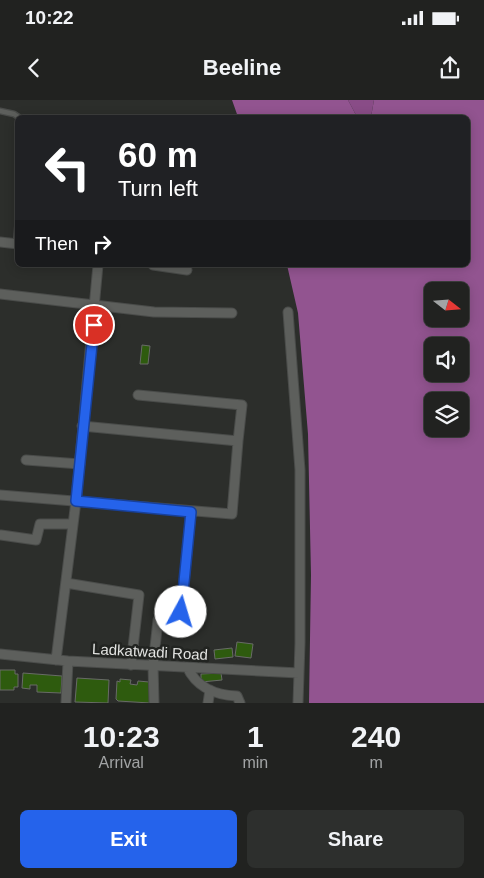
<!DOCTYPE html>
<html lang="en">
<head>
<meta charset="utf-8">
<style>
	:root { --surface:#212220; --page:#2d2f2d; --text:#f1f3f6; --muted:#a2a4a5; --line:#3e3f3e; --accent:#2563eb }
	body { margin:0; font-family:Arial,sans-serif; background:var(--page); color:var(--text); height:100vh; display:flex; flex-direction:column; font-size:19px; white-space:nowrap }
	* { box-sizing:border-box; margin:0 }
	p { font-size:16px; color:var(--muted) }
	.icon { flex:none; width:28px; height:28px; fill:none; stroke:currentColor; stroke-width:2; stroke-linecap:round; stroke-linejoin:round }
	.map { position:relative; height:603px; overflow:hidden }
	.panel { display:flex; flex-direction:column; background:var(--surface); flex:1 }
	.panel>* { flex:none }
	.top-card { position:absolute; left:15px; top:15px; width:455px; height:152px; border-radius:8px; box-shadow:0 2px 12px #0003,0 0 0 1px var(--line); background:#202124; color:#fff; overflow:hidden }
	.needle { width:32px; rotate:107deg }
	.fabs { position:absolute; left:424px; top:182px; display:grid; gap:10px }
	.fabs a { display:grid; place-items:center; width:45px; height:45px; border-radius:8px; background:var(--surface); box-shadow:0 2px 12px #0003,0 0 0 1px var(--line); font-size:25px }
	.pin { position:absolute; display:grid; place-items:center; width:42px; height:42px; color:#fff; margin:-21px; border:2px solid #fff; border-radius:50%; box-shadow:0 1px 5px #0007 }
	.me { position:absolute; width:55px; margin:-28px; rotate:6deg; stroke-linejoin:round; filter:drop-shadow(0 0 4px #0008) }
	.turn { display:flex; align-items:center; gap:18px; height:105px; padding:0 20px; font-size:22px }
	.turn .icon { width:65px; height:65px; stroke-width:2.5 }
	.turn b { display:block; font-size:35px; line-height:42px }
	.then { display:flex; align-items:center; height:48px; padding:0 20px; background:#0003; gap:10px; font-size:19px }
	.eta { display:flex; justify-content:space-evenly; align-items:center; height:85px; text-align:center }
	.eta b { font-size:30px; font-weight:600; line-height:35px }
	.action { display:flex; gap:10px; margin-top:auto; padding:10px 20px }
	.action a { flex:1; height:58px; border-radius:8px; background:var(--accent); color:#fff; font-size:20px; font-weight:600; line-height:58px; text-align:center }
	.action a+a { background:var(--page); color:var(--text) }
	.status { display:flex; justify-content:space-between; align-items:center; height:35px; padding:0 25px; background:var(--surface); direction:ltr }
	.status svg { height:14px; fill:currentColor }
	header { display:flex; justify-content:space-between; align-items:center; height:65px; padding:0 20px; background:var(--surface); font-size:22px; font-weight:600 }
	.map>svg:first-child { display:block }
	.forest { fill:#894c87 }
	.water { fill:#925490; fill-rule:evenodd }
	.building { fill:#2e5b0e; stroke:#686b67 }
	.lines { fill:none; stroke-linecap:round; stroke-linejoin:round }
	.service-casing { stroke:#4a4c4a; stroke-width:7 }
	.minor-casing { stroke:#4a4c4a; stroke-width:11 }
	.service { stroke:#5d5f5c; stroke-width:4.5 }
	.minor { stroke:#5d5f5c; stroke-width:9 }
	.route-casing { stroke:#184099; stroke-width:12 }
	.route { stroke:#2563eb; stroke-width:9 }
	.labels { text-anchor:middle; stroke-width:5; stroke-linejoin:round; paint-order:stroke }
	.street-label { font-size:15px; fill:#e3e4e2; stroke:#222421 }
</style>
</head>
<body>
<div class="status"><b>10:22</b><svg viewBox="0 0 49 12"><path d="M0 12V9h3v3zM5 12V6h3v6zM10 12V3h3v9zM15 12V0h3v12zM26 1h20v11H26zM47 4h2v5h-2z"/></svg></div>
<header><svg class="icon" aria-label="back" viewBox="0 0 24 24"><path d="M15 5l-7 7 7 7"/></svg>Beeline<svg class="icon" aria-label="share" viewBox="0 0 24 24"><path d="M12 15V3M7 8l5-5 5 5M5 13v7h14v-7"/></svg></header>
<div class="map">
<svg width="484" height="603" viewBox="0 0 484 603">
	<rect width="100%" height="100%" fill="#2c2e2b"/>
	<path class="forest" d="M348,0H374L371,17H357Z"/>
	<path class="water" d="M232,0H348L357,17H238Z
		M374,0H484V603H309L311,475L308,334L298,213L287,165H468V18L371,17ZM432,191H460V219H432ZM432,246H460V274H432ZM432,301H460V329H432Z"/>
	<path class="building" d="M142,245L150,246L148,264H140Z
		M237,542L253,544L251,558L235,556Z
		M232,548L233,557L215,559L214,550Z
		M0,570H15V574H18V587H14V590H0Z
		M23,573L62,576L61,593L37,592V585H30V589L22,588Z
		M221,573L222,580L201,582V574Z
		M77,578L109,580L108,603L75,602Z
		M120,579L131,580L130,584L137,585L138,581L149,582L150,603L118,601L116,599L117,581L120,582Z"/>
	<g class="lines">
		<defs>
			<path id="service" d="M0,11L14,14L20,18
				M16,144L18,120"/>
			<path id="minor" d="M0,142L18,144
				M153,165L187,170
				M0,194L154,212L232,213
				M288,212L300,370V543L298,603
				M138,295L242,305L238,341
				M26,360L80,364
				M0,395L232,414L238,341L82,326
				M1,435L36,440L40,424H73
				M66,483L139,495L131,565
				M0,554L68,561L299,573
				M56,560L76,401L98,165
				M187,567C197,588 215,595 237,596L240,603
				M66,603L68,561
				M154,603L153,565L158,520L161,516H178L181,512L191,412
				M208,603L210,590"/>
		</defs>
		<use href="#service" class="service-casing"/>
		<use href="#minor" class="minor-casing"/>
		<use href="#service" class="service"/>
		<use href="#minor" class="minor"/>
	</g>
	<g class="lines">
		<defs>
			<path id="route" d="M94,225L76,401L191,412L181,512"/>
		</defs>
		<use href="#route" class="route-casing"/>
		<use href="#route" class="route"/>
	</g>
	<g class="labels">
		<g class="street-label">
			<text transform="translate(150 552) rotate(3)" y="5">Ladkatwadi Road</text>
		</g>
	</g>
</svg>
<div class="fabs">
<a><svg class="needle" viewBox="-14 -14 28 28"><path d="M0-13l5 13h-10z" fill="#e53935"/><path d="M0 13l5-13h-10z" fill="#a2a4a5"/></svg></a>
<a><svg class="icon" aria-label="sound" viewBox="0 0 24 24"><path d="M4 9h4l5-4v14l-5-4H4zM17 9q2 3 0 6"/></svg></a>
<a><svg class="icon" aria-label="layers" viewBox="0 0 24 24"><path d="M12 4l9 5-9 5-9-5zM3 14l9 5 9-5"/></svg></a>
</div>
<div class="pin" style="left:94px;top:225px;background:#d93025"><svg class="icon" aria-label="arrive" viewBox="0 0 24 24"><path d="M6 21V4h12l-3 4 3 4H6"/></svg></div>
<svg class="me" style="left:181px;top:512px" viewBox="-20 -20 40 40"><circle r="19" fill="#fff"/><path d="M0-13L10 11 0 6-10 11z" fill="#2563eb"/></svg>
<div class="top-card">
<div class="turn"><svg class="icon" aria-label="left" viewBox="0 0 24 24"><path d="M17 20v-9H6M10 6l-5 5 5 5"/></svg><div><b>60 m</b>Turn left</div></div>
<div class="then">Then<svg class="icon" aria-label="right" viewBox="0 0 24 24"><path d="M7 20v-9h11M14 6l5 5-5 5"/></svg></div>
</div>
</div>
<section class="panel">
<div class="eta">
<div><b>10:23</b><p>Arrival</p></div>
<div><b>1</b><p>min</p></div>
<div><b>240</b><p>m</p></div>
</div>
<div class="action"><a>Exit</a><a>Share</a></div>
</section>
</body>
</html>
